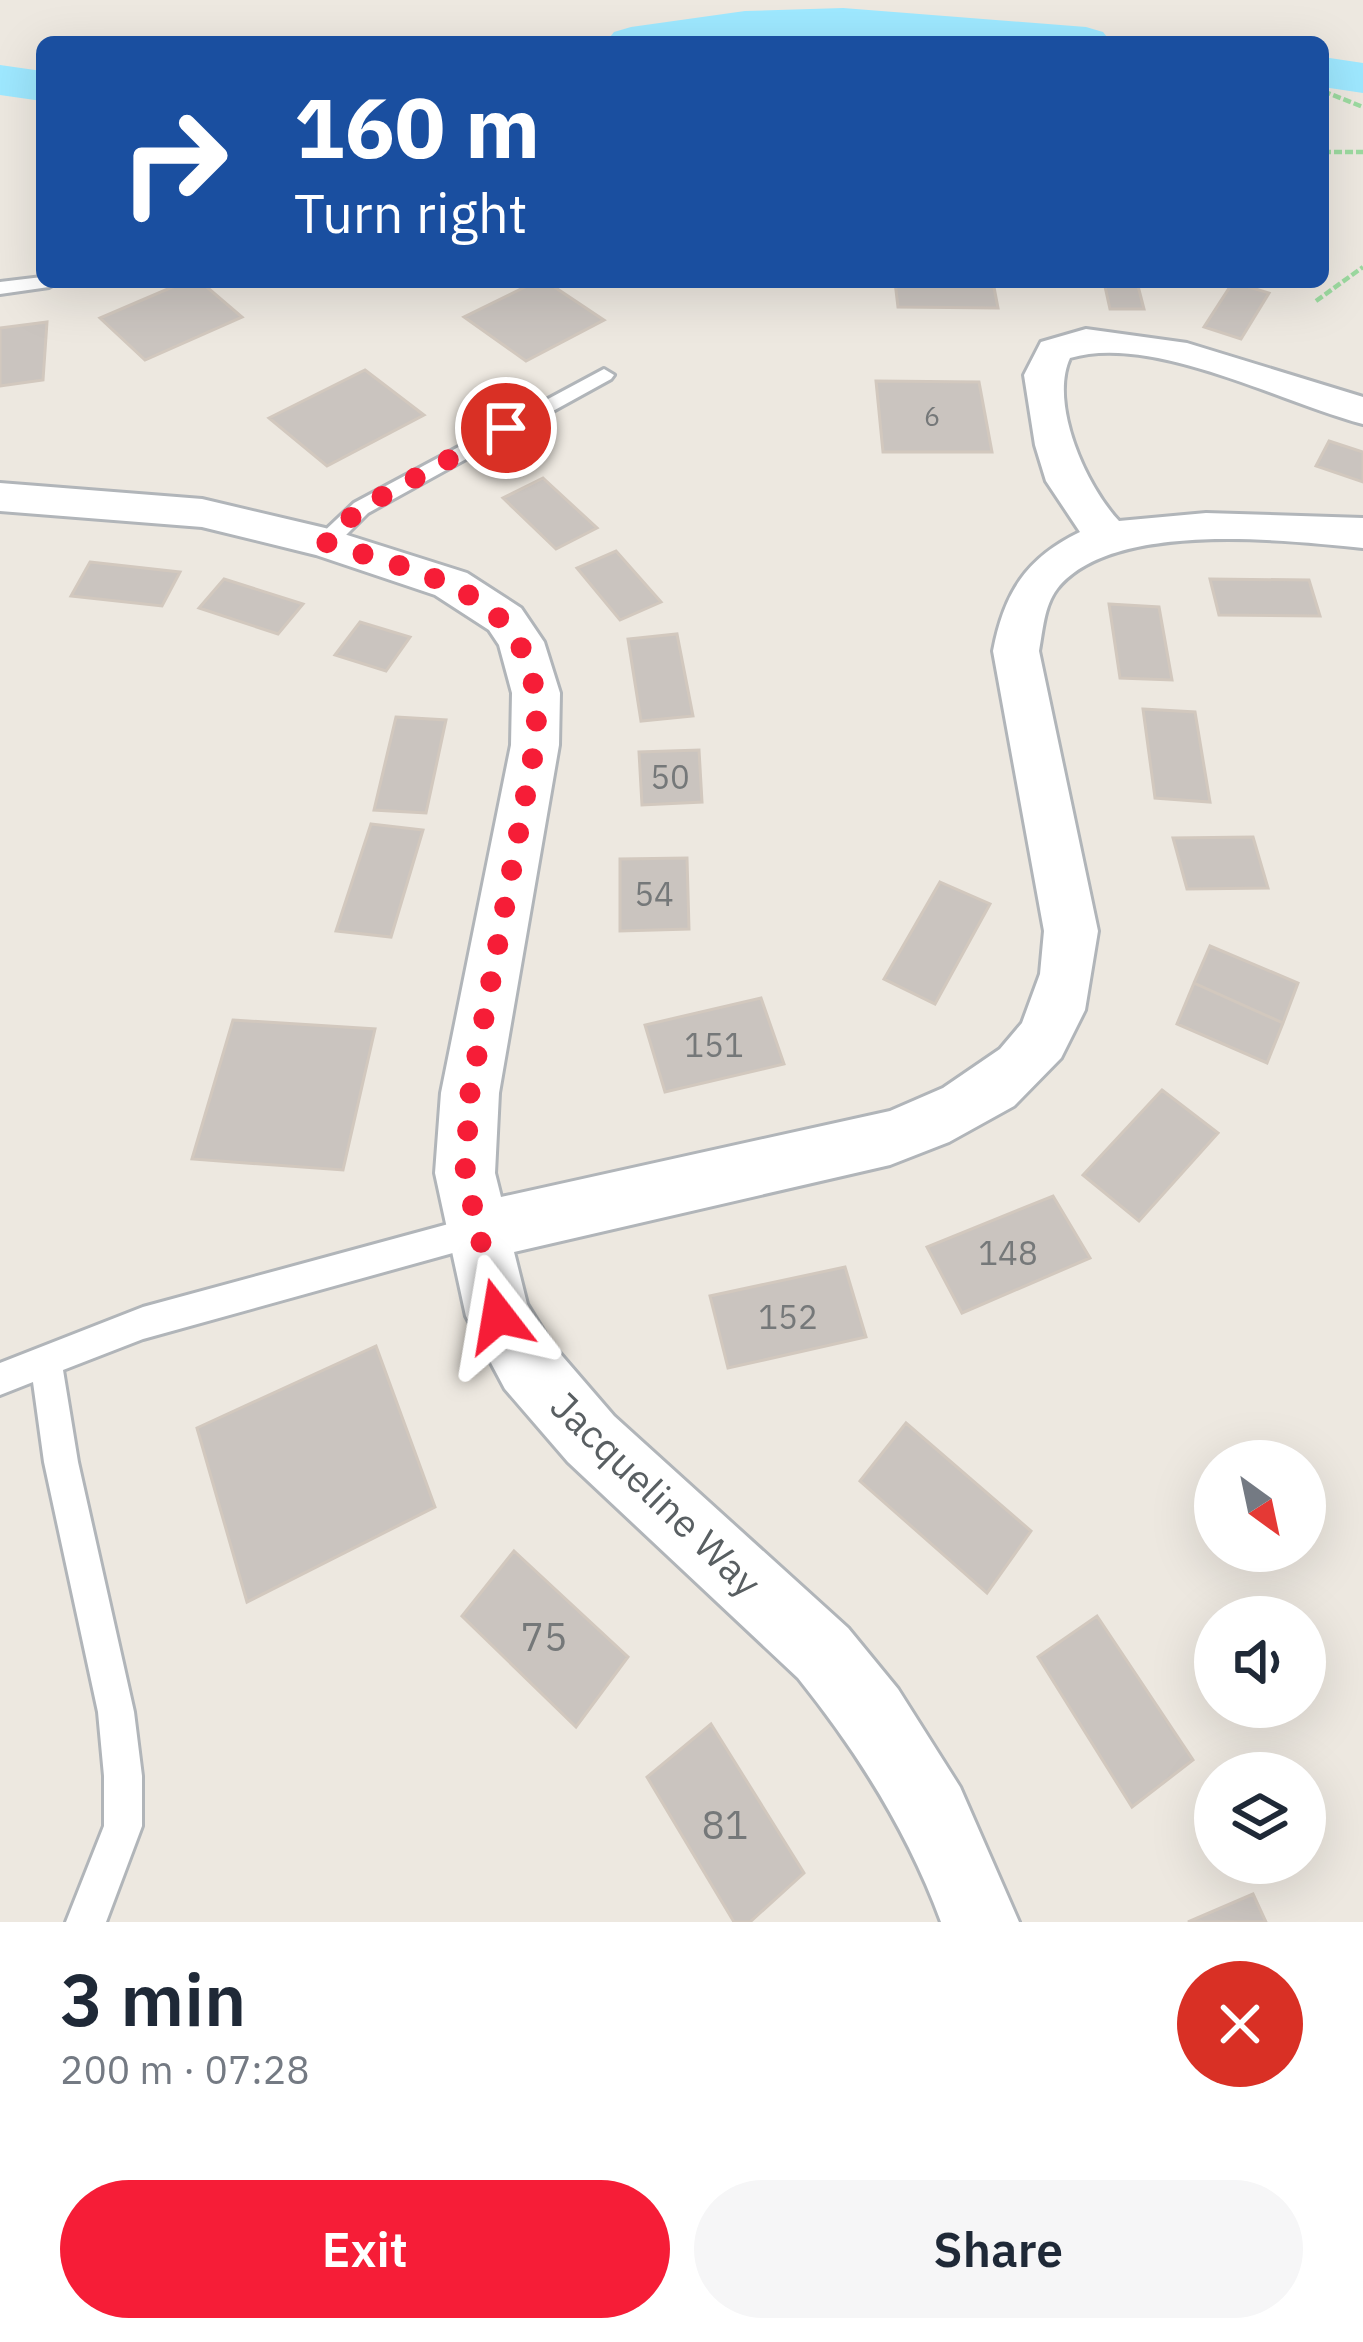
<!DOCTYPE html>
<html lang="en">
<head>
<meta charset="utf-8">
<style>
	:root { --surface:#fff; --page:#f6f6f7; --text:#1f2937; --muted:#747a83; --accent:#f61d37 }
	body { margin:0; font-family:"IBM Plex Sans",sans-serif; background:var(--page); color:var(--text); height:100vh; display:flex; flex-direction:column; font-size:45px; white-space:nowrap }
	* { box-sizing:border-box; margin:0 }
	p { font-size:39px; color:var(--muted) }
	.icon { flex:none; width:66px; height:66px; fill:none; stroke:currentColor; stroke-width:2; stroke-linecap:round; stroke-linejoin:round }
	.map { position:relative; height:1922px; overflow:hidden }
	.side { display:flex; flex-direction:column; background:var(--surface); flex:1 }
	.side>* { flex:none }
	.guide { position:absolute; left:36px; top:36px; width:1293px; height:252px; border-radius:18px; box-shadow:0 12px 48px #0002; background:#1a4fa0; color:#fff; overflow:hidden }
	.needle { width:78px; rotate:147deg }
	.tools { position:absolute; left:1194px; top:1440px; display:grid; gap:24px }
	.tools a { display:grid; place-items:center; width:132px; height:132px; border-radius:50%; background:var(--surface); box-shadow:0 12px 48px #0002; font-size:60px }
	.pin { position:absolute; display:grid; place-items:center; width:102px; height:102px; color:#fff; margin:-51px; border:6px solid #fff; border-radius:50%; box-shadow:0 3px 12px #0007 }
	.me { position:absolute; width:132px; margin:-66px; rotate:346deg; stroke-linejoin:round; filter:drop-shadow(0 0 9px #0008) }
	.turn { display:flex; align-items:center; gap:42px; height:252px; padding:0 60px; font-size:54px }
	.turn .icon { width:156px; height:156px; stroke-width:2.5 }
	.turn b { display:block; font-size:84px; line-height:102px }
	.round { display:grid; place-items:center; flex:none; width:126px; height:126px; border-radius:63px; background:var(--page) }
	.head { display:flex; align-items:center; justify-content:space-between; height:204px; padding:0 60px }
	h1 { font-size:72px; font-weight:600; line-height:90px }
	.cta { display:flex; gap:24px; margin-top:auto; padding:24px 60px }
	.cta a { flex:1; height:138px; border-radius:72px; background:var(--accent); color:#fff; font-size:48px; font-weight:600; line-height:138px; text-align:center }
	.cta a+a { background:var(--page); color:var(--text) }
	.map>svg:first-child { display:block }
	.lines { fill:none; stroke-linecap:round; stroke-linejoin:round }
	.river { fill:#9ee8ff; fill-rule:evenodd }
	.building { fill:#cac4bf; stroke:#d2c8be; stroke-width:3 }
	.lane-casing { stroke:#b1b5b9; stroke-width:6 }
	.street-casing { stroke:#b1b5b9; stroke-width:6 }
	.path { stroke:#9cdaa0; stroke-width:4.5; stroke-dasharray:8 3; stroke-linecap:butt }
	.lane { fill:#fff; fill-rule:evenodd }
	.street { fill:#fff; fill-rule:evenodd }
	.route { stroke:#f61d37; stroke-width:21; stroke-dasharray:0 37.8 }
	.labels { text-anchor:middle; stroke-width:10; stroke-linejoin:round; paint-order:stroke }
	.far-number-label { font-size:27px; fill:#757879 }
	.number-label { font-size:33px; fill:#757879 }
	.street-label { font-size:39px; fill:#595f62; stroke:#fff }
	.near-number-label { font-size:39px; fill:#757879 }
</style>
</head>
<body>
<div class="map">
<svg width="1363" height="1922" viewBox="0 0 1363 1922">
	<rect width="100%" height="100%" fill="#ede8e0"/>
	<g class="lines">
		<path class="river" d="M843,8L1086,27L1103,32L1111,42H909L843,36L606,42L614,32L631,27L745,11Z
			M1323,57L1363,63V93L1323,87Z
			M0,65L42,71V101L0,95Z"/>
	</g>
	<path class="building" d="M184,282H201L242,317L145,360L100,318Z
		M535,282H547L604,320L526,361L464,317Z
		M895,282H993L998,308L898,307Z
		M1104,282H1137L1144,309H1110Z
		M1233,282L1269,293L1241,339L1204,327Z
		M47,322L43,380L0,386V328Z
		M365,370L424,415L327,466L269,418Z
		M876,381L979,382L992,452H883Z
		M1329,441L1363,452V482L1316,466Z
		M543,478L597,528L556,549L503,498Z
		M616,551L661,602L620,620L577,568Z
		M90,562L180,572L162,606L71,596Z
		M224,579L303,604L278,634L199,608Z
		M1210,579L1309,580L1320,616L1219,615Z
		M1109,604L1159,607L1172,680L1120,678Z
		M360,622L410,637L386,671L335,655Z
		M677,634L693,716L641,721L628,639Z
		M1143,709L1195,712L1210,802L1155,798Z
		M396,717L446,720L426,813L374,810Z
		M699,750L702,802L642,805L639,752Z
		M371,824L423,830L391,937L336,931Z
		M1253,837L1268,888L1187,889L1173,838Z
		M687,858L689,929L620,931V859Z
		M940,882L990,904L935,1004L884,979Z
		M1210,946L1298,983L1283,1023L1194,983Z
		M1194,983L1283,1023L1267,1063L1177,1024Z
		M761,998L784,1064L665,1092L645,1025Z
		M233,1020L375,1029L343,1170L192,1159Z
		M1162,1090L1218,1133L1139,1221L1083,1175Z
		M1053,1196L1090,1258L962,1313L927,1247Z
		M845,1267L866,1337L728,1368L710,1296Z
		M376,1346L435,1507L247,1602L197,1428Z
		M906,1423L1031,1531L987,1593L860,1481Z
		M514,1551L628,1657L576,1727L462,1616Z
		M1097,1616L1193,1760L1132,1807L1038,1657Z
		M711,1724L804,1873L750,1922H734L647,1777Z
		M1253,1894L1266,1922H1188Z"/>
	<g class="lines">
		<defs>
			<path id="lane" d="M42,277V282H58L49,287L0,294V282Z
				M604,369L614,375L611,379L368,513L333,548H317V538L354,503Z
				M478,1216L489,1221L493,1231L489,1241L478,1246L143,1339L63,1370L78,1462L134,1712L142,1776V1826L106,1922H66L104,1826V1776L98,1712L44,1462L33,1382L0,1395V1363L143,1307Z"/>
			<path id="street" d="M1086,329L1187,343L1363,397V424C1282,403 1152,333 1070,358C1049,404 1086,486 1119,521L1206,513L1363,518V548C1284,540 1111,520 1057,589C1044,606 1043,630 1039,651L1098,931L1085,1010L1061,1058L1014,1106L949,1142L890,1165L514,1252L527,1304L551,1343L614,1416L848,1628L898,1689L960,1787L1019,1922H941C908,1832 858,1753 798,1678L568,1462L505,1389L466,1316L435,1173L441,1093L511,745L512,693L499,645L489,630L435,595L316,555L202,527L0,511V483L202,499L325,528L467,573L521,608L544,642L560,693L559,745L499,1093L495,1173L501,1197L890,1111L943,1088L1000,1049L1022,1023L1040,974L1044,931L993,651C1004,593 1026,558 1080,532L1046,481L1035,445L1024,375L1041,342Z"/>
		</defs>
		<use href="#lane" class="lane-casing"/>
		<use href="#street" class="street-casing"/>
		<path class="path" d="M860,42H899
			M1323,91L1363,107
			M1323,152H1363
			M1316,301L1363,267"/>
		<use href="#lane" class="lane"/>
		<use href="#street" class="street"/>
	</g>
	<g class="lines">
		<path class="route" d="M498,1316L465,1173L470,1093L535,745C550,595 440,580 325,542L361,508L506,428"/>
	</g>
	<g class="labels">
		<g class="far-number-label">
			<text x="932" y="426">6</text>
		</g>
		<g class="number-label">
			<text x="670" y="789">50</text>
			<text x="654" y="906">54</text>
			<text x="714" y="1057">151</text>
			<text x="1008" y="1265">148</text>
			<text x="788" y="1329">152</text>
		</g>
		<g class="street-label">
			<text transform="translate(656 1494) rotate(44)" y="14">Jacqueline Way</text>
		</g>
		<g class="near-number-label">
			<text x="544" y="1651">75</text>
			<text x="725" y="1839">81</text>
		</g>
	</g>
</svg>
<div class="tools">
<a><svg class="needle" viewBox="-14 -14 28 28"><path d="M0-13l5 13h-10z" fill="#e53935"/><path d="M0 13l5-13h-10z" fill="#747a83"/></svg></a>
<a><svg class="icon" aria-label="sound" viewBox="0 0 24 24"><path d="M4 9h4l5-4v14l-5-4H4zM17 9q2 3 0 6"/></svg></a>
<a><svg class="icon" aria-label="layers" viewBox="0 0 24 24"><path d="M12 4l9 5-9 5-9-5zM3 14l9 5 9-5"/></svg></a>
</div>
<div class="pin" style="left:506px;top:428px;background:#d93025"><svg class="icon" aria-label="arrive" viewBox="0 0 24 24"><path d="M6 21V4h12l-3 4 3 4H6"/></svg></div>
<svg class="me" style="left:498px;top:1316px" viewBox="-20 -20 40 40"><path d="M0-17L14 15 0 8-14 15z" fill="#f61d37" stroke="#fff" stroke-width="4"/></svg>
<div class="guide">
<div class="turn"><svg class="icon" aria-label="right" viewBox="0 0 24 24"><path d="M7 20v-9h11M14 6l5 5-5 5"/></svg><div><b>160 m</b>Turn right</div></div>
</div>
</div>
<section class="side">
<div class="head"><div><h1>3 min</h1><p>200 m · 07:28</p></div><a class="round" style="background:#d93025;color:#fff"><svg class="icon" aria-label="close" viewBox="0 0 24 24"><path d="M6 6l12 12M18 6L6 18"/></svg></a></div>
<div class="cta"><a>Exit</a><a>Share</a></div>
</section>
</body>
</html>
